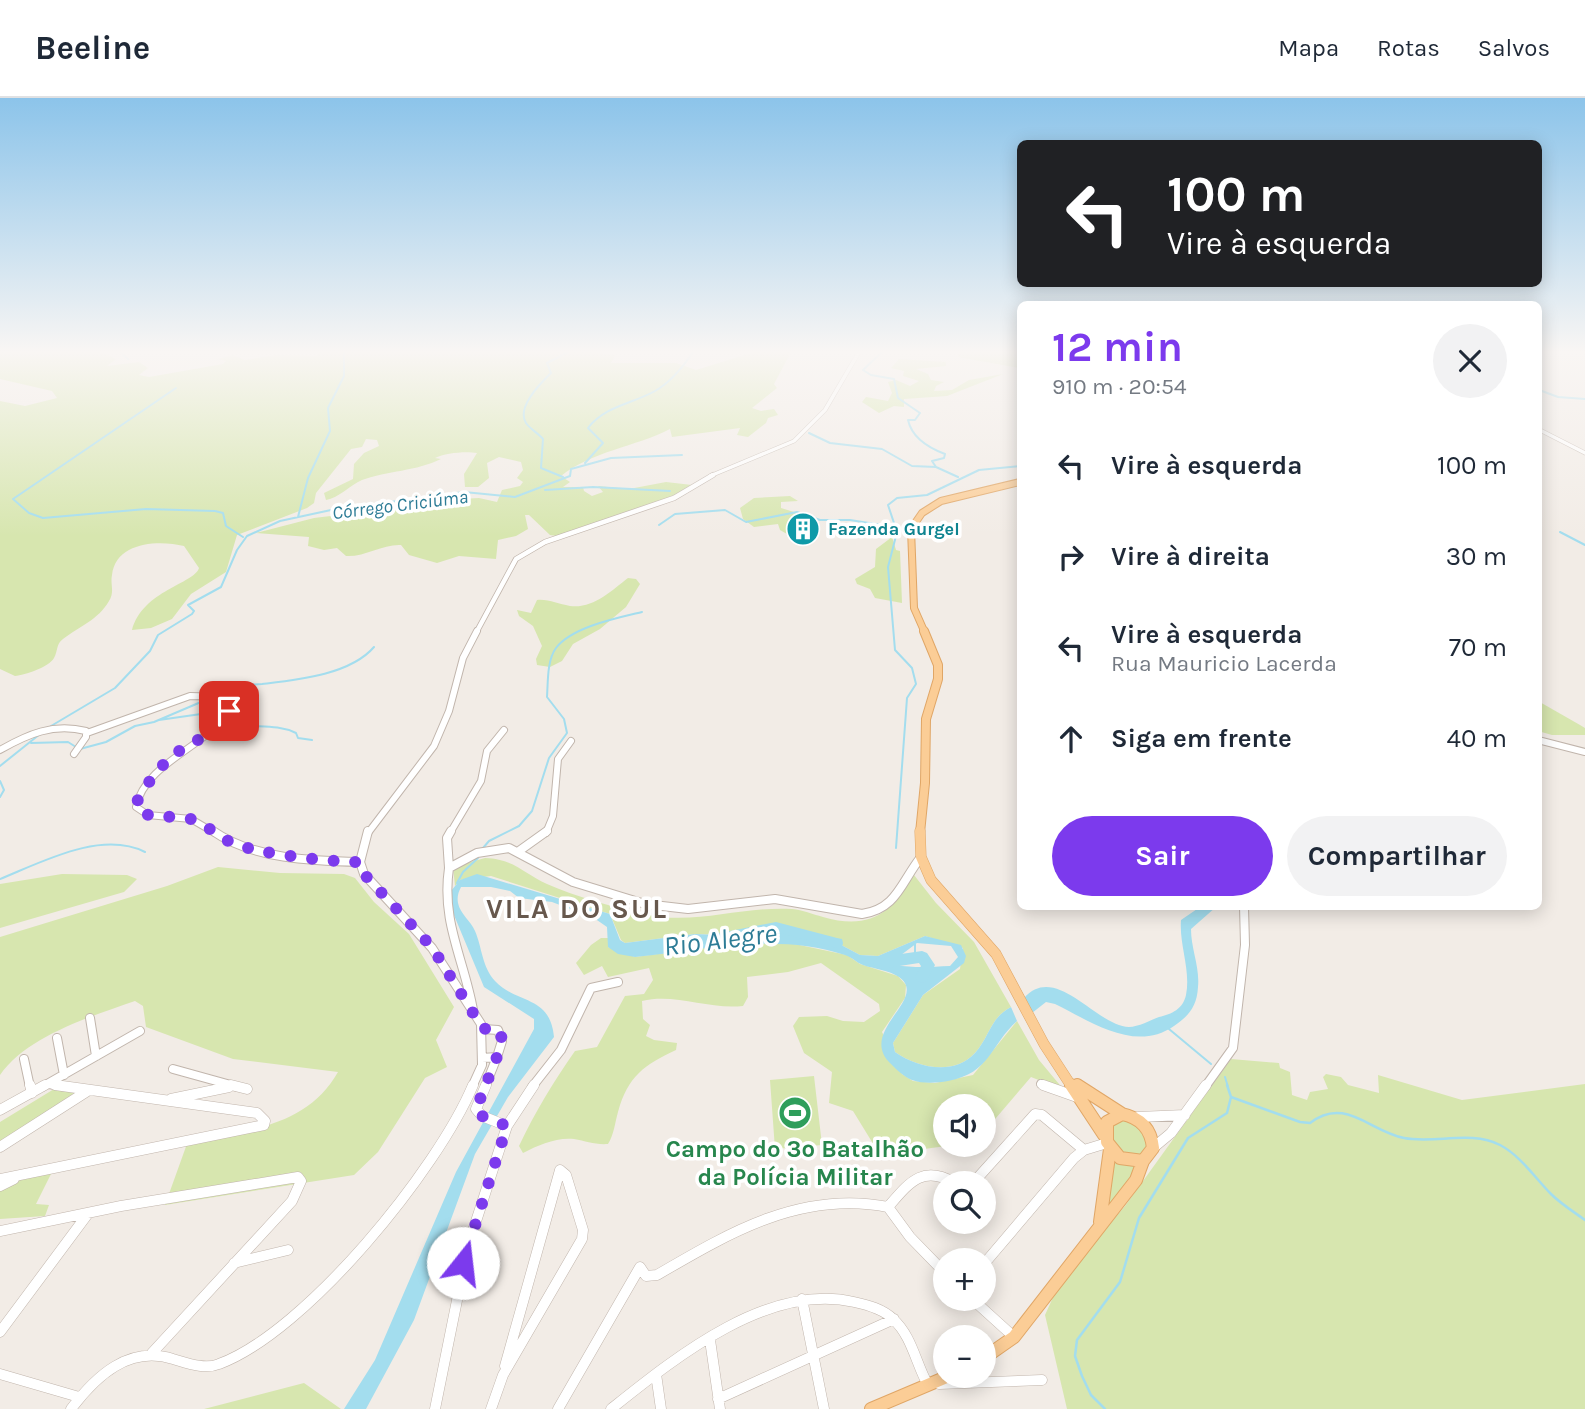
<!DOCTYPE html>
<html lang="pt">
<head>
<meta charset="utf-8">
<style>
	:root { --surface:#fff; --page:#f2f2f3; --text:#1f2937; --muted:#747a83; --line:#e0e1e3; --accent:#7c3aed }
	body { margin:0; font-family:Karla,sans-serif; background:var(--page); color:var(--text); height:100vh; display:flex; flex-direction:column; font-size:26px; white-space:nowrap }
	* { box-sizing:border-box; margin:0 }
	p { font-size:23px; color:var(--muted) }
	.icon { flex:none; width:38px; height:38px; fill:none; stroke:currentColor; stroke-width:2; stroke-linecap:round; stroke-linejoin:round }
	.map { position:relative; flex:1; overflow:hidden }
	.drawer { position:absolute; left:1017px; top:203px; width:525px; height:609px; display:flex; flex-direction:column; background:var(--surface); border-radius:10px; box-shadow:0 4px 18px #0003 }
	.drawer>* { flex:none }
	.banner { position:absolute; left:1017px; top:42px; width:525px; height:147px; border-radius:10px; box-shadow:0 4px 18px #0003; background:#202124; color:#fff; overflow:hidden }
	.controls { position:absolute; left:933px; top:996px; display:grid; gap:14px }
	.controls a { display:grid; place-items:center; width:63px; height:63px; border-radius:50%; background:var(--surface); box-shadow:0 4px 18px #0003; font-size:35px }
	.pin { position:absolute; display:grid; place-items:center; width:60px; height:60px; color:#fff; margin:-30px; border-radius:14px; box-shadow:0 4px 10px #0006 }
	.me { position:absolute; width:77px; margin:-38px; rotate:16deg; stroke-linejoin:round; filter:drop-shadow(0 0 5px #0008) }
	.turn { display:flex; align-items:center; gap:24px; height:147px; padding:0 35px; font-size:32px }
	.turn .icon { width:91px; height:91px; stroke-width:2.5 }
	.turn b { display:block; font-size:49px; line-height:60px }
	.round { display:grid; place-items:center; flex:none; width:74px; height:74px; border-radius:37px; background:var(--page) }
	.headline { display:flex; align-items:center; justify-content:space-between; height:119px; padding:0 35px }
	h1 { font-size:42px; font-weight:700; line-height:52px; color:var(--accent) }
	.action { display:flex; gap:14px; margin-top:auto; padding:14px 35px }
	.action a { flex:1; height:80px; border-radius:42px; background:var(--accent); color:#fff; font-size:28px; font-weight:700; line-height:80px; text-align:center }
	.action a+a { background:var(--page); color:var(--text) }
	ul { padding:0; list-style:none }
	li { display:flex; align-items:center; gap:21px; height:91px; padding:0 35px }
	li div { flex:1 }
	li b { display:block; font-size:26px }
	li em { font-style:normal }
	header { display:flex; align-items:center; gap:42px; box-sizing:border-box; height:98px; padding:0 35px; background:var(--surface); border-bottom:2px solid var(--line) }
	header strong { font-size:33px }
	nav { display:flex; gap:38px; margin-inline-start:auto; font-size:24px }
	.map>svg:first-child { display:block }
	.green { fill:#d7e6af }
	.water { fill:#a3ddee; fill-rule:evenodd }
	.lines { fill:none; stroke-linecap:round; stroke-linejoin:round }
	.stream-far1 { stroke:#a3ddee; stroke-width:2 }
	.stream { stroke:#a3ddee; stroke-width:2.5 }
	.river { fill:#a3ddee; fill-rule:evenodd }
	.minor-far4-casing { stroke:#c1b5ac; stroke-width:4.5 }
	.minor-far3-casing { stroke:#c1b5ac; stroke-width:6 }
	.minor-far2-casing { stroke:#c1b5ac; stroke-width:8 }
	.minor-far1-casing { stroke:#c1b5ac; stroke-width:10 }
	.minor-casing { stroke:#c1b5ac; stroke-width:11 }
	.major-far3-casing { stroke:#e0a666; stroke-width:8 }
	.major-far2-casing { stroke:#e0a666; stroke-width:10 }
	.major-far1-casing { stroke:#e0a666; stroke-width:11 }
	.major-casing { stroke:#e0a666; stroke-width:14 }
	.minor-far4 { stroke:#fff; stroke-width:3.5 }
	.minor-far3 { stroke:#fff; stroke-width:4.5 }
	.minor-far2 { stroke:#fff; stroke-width:6 }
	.minor-far1 { stroke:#fff; stroke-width:8 }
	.minor { stroke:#fff; stroke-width:10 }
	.major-far3 { stroke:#fbcd96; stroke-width:6 }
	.major-far2 { stroke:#fbcd96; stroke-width:8 }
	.major-far1 { stroke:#fbcd96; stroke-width:10 }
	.major { stroke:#fbcd96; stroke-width:12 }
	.route { stroke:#7c3aed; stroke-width:12; stroke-dasharray:0 21.6 }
	.labels { text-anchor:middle; stroke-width:7; stroke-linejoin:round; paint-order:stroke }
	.far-culture-label { font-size:18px; font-weight:bold; fill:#0d838f; stroke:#fff; text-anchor:start }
	.far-water-label { font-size:19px; font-style:italic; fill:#2d7c96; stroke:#fff }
	.near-leisure-label { font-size:24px; font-weight:bold; fill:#27864d; stroke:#fff }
	.district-label { font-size:28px; font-weight:bold; letter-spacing:2px; fill:#67584d; stroke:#fff }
	.near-water-label { font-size:28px; font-style:italic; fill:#2d7c96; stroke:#fff }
</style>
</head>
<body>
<header>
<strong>Beeline</strong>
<nav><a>Mapa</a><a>Rotas</a><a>Salvos</a></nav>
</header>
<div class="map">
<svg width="1585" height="1311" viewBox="0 0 1585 1311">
	<rect width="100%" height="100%" fill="#f2ece6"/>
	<path class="green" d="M0,254H101L116,261L107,268L139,264L148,270L139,277L149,279L223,266L226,263L218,261L233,257L245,262L277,257L317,258L319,254H593L615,257L611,265H676L696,272L754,254H791L774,286L777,290L752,310L761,313L774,311L778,317L768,320L766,325L748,339L737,337L740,330L672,339L670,331C635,349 592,353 561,378L570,384L563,389H583L584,393L592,398L603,394L598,388L629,391L666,384L692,387L679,397L557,438L550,437L529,417H525L528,431L516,438L498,442L496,461L459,458L437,465L409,457L401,447C383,446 365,459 346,458L337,450L324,452L308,448L309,439L256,435L314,420L372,413L423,403L479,400L497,404L502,392L520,388L523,384L517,380L523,372L521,364L499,359L487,365L489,380L478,389H465L464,376L477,355C465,353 445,355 435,360L441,361C417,373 387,373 362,382C350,387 339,400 326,402L324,395L353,381L354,366L364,355L379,348L377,342L366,341L362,349L351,351L316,395L314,405L307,410L237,437L226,474L191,496L172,521L151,530L132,532C143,492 194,486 199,470L184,448C160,442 116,443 112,477C110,487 115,493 109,503C98,522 80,528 63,541C56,546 58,553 54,560C49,569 25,577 15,578L0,571V303L25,308L57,300L52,293L0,281Z
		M960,254H1020V270L958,259Z
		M899,261L946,264V268L916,271L928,276L931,282L944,284L936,288L934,293L952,292L969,282L1003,276L947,298L904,301V309L894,308L879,315L862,304L866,299L888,303L892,295L888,284L896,282L910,288L919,283L903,278L904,273L891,270Z
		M790,398L798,403L781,404V410L807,418L787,436L780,432L778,426L754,429L743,421L740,410L754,400Z
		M892,439L896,452L900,453L902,505L875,500L870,491L857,486L855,481L875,469L876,451Z
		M628,480L636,481L640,486L626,509L600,531L573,546L562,563L550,569L537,567L536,561L542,548L533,528L519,518L517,512L531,515L537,502C549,501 558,506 570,508C593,511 611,493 628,480Z
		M1538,603L1580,627L1585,630V637H1552L1538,633Z
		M485,760C514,761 523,775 547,786C577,799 612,809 644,816C694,828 741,808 792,811C803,812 812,816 823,819C867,832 894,817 911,776L914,777L936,805L974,844L1011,909C990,920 990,938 975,955C954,978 918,970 895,954L893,945L923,897L960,871L963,850L925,838L878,858L860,857L830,841L764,831L741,838L695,836L625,845L621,842L610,816L491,778L460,782L455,788L453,769Z
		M218,769L280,775L344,776L355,780L374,804L409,836L454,909L436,942L447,969L425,980L378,1054L354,1077L165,1107L188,1043C244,1034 307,1029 338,974L233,961L146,929L143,908L135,903C92,918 27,938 0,977V839L167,788Z
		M62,776L127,777L137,781L124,794L0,830V786Z
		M601,840H608V849L635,859L740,845H790L847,857L860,866L898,878L906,887L905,900L882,934L902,976L913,983L935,985L973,977L1017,923L1039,962L1064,992L1031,979L984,1034V1008H945V1046L954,1047L909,1053L890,1051L880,1057L853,1013L829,1005L832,974L804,955L793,928L799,919L827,918L843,923L864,924L880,913L879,906L821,865L788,874L747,879L748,899L743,908C709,912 676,895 642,903L643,921L650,927L646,938L654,942L677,945L676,952C644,967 628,978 618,1014C615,1024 614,1037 608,1046C595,1047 586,1043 574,1041C557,1039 538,1047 523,1055L519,1048C535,1014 554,983 575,953L597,949L625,898L644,896L653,882L649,870L608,879L602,868L584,877L576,865L591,847Z
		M1231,961L1279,965L1280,970L1290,974L1292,997L1307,1002L1310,994L1328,991L1323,979L1326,976L1341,979L1348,987L1379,995L1378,977L1462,1002L1585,986V1311H1067L1045,1217L1060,1184L1125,1108Z
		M814,978L822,1047L775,1051L770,982Z
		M59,988L76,994L0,1045V1024Z
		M1121,1021L1137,1025L1149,1044L1145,1057L1120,1056L1108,1032Z
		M1111,1059L1139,1067L1103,1117Z
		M53,1072L36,1106L49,1107L45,1118L0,1121V1084Z
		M304,1285L341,1311H204Z"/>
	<path class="water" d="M477,776L610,816L620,842L625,845L695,836L741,838L764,831L830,841L860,857L878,858L925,838L961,847L966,858L964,865L923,897L893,945L895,954C918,970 954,978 975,955C990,938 990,920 1011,909L1017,923C990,947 991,975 948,983C937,985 923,986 912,982C903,978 897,972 891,966C856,933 930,901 899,879C889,872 874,871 863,867C857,865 852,859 845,857C776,834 705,852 635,859L618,856L608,849L607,829L594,820L552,804L519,800L510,793L491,789H461C458,795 457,799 458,805C460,816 471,823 475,833C482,849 482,869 495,883C518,907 550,897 554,939L508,999L475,1056L414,1222L366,1311H344L375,1262L456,1074L534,931V921L484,889L451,810V793L460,782ZM917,845L951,848L958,859L950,868C930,869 914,870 895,867L893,863Z
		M1200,809H1216L1191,831C1191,851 1200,869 1198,889C1197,908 1189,918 1174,928C1135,955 1092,924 1055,906L1046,904L1032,915L1024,900C1056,864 1096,928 1129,929C1138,929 1151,922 1159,919C1172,916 1183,911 1186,897C1191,872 1179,847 1181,822Z"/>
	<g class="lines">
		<path class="stream-far1" d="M120,254L128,261
			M882,254L863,272L871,277L894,281L898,300L920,315L915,322H908C912,340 929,350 945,356L944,360L932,363L936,369
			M176,290L13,401L29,415L43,420L146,411L215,413L223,415L226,428L243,439
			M1542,293L1558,299L1585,301
			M809,335L830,345L882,351L912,368L936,369L958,379
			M585,365L603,345L588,330C605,308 632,306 655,293C671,284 683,269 693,254
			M563,379L541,370L543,341C538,335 530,331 526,325C516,309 541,285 551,275L547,265L568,254
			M545,392L593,389L670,393
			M298,419L308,380L330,333L328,310L344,278V254
			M659,427L675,416L725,412L746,424L797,414L820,422H850L894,429
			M1560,434L1585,447
			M219,594C232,586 247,587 262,586C296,582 350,577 374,549
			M159,622L201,616L207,621H217
			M224,623C248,632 273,624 296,635L298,640L312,642
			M51,628L115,590L150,553L158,537L192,516L194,513L188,507L221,489L237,452L247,438L280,423L331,412L464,394L515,399L570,378L571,371L611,360L682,357
			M31,645L68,644L76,649
			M80,651L106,644L135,628L154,624L208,601
			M0,668L40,636
			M0,683L4,692L0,699
			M483,750L489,743L519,728L532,713L549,660L567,635L564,621L547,599C548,584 547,562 556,550C572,529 617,520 642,514
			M896,750L907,600L916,586L912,570L895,552L888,469L897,434L888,407L897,400L927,397L979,372L1020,368
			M0,781C42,764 101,732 145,754
			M457,785L463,774L478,760
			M915,846V858
			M1169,931L1211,966
			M1225,979L1228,989"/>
		<path class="stream" d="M1231,999L1300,1024L1310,1025C1345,998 1369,1033 1404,1040C1435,1046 1471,1032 1500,1047C1521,1058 1535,1080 1551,1096C1561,1106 1574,1114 1585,1122
			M1105,1311L1091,1297L1082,1278L1075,1258L1077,1242L1120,1184L1139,1120L1188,1040L1227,1015L1231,999L1227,987"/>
		<path class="river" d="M776,824L837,840L842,841L843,845L842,849L837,850L776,834L720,845L715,844L714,840L715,836L720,835Z
			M922,853L927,855L935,867L927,883L922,885L917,883L915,879L921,868L919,865L880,871L875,869L873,865L875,861L880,859Z"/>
		<defs>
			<path id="minor-far4" d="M1538,331L1585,355
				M710,378L794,343L825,312L859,254"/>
			<path id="minor-far3" d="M476,535L516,461L545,444L674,400L713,377"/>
			<path id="minor-far2" d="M87,635L190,598L222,599L228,607C221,645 146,660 136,709L148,717L191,721L215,735
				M1538,642L1585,654
				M0,652C28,636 53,625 86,633V639L74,656
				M368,735L434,648L449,613L463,560L477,533
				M450,735L481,683L487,653L504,632
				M546,735L553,718L558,661L571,643"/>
			<path id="minor-far1" d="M213,733C253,761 312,763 360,764
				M368,733L360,764L364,776L432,850L481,926L482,967L472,989
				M519,753L547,733
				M449,770L447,740L451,733
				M473,912C464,861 441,824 449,770L477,755L509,750L573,784L645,806L688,811L775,801L862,816C897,811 901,784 921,759
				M90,920L96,958
				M57,940L64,977
				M482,960L497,959L502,943L498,932L483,931
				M24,961L30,989
				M173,971L238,989
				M49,986L67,989
				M1041,986L1048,989
				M42,989L140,933
				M485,989L497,959
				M532,989L561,952L591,890L618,884
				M1205,989L1233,950L1245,847L1244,808"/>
			<path id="minor" d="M30,987L32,995
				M231,987L247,991
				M1043,987L1077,999
				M171,1001L229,989
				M0,1012L45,987
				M1138,1019L1185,1017
				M507,1028L534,987
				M0,1049L89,992
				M1153,1050L1171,1035L1206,987
				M0,1081L264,1027L265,1023L257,1015L55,987
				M973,1085L1035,1016L1042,1017L1084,1052
				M0,1088L14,1081
				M888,1109L910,1139L945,1175
				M888,1109C909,1085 922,1066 955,1085
				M0,1133L121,1108L298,1079L301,1083L292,1103L152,1255
				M234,1165L288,1152
				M984,1166L1074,1060L1084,1052L1107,1045
				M971,1200L1014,1239
				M802,1201L824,1311
				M0,1234L87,1117
				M710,1242L720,1311
				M505,1268L560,1072
				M0,1276L79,1299
				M656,1276L661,1311
				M939,1286L1042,1282
				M718,1301L894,1221
				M71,1311C96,1278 129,1247 173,1261C187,1265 205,1272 219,1266C306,1234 438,1071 473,987
				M435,1311L468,1148L507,1028L482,1018L476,1011L486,987
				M491,1311L503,1277L582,1141L583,1132L566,1077L560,1072
				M558,1311L640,1169L646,1178L657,1177C729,1135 801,1092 888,1109
				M611,1311C675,1260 768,1184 854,1204C868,1207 883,1211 893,1221C912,1238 916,1266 928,1287"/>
			<path id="major-far3" d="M925,535L914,510L911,431L922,415L941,403L1020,384"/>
			<path id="major-far2" d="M920,735L925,685L926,621L938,581V567L924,533"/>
			<path id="major-far1" d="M920,733L921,759L931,782L996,856L1044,946L1072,989
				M1077,987L1079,989"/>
			<path id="major" d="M1071,987L1104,1037
				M1077,987L1122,1016
				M1122,1016C1141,1020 1151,1031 1153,1050L1143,1063L1120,1060L1107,1044V1024Z
				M1100,1124L1110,1051
				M984,1260L1014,1239L1136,1082L1143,1063
				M871,1311L949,1278"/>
		</defs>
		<use href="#minor-far4" class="minor-far4-casing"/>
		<use href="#minor-far3" class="minor-far3-casing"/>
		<use href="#minor-far2" class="minor-far2-casing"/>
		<use href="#minor-far1" class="minor-far1-casing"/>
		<use href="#minor" class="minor-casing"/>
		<use href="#major-far3" class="major-far3-casing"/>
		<use href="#major-far2" class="major-far2-casing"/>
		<use href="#major-far1" class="major-far1-casing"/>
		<use href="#major" class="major-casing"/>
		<use href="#minor-far4" class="minor-far4"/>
		<use href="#minor-far3" class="minor-far3"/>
		<use href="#minor-far2" class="minor-far2"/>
		<use href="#minor-far1" class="minor-far1"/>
		<use href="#minor" class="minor"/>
		<use href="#major-far3" class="major-far3"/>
		<use href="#major-far2" class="major-far2"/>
		<use href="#major-far1" class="major-far1"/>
		<use href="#major" class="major"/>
	</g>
	<linearGradient id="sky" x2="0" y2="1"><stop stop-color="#8cc4ea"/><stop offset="0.58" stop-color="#f9f6f4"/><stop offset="1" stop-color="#f9f6f4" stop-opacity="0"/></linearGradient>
	<rect width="1585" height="438" fill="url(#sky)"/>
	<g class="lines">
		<path class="route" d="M229,613C217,636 193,643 173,657C164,664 135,699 136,709C150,725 172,715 191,721C206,725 217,739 233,745C258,756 332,764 360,764L364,776L432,849L483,931L491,930L502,936L497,959L476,1011L482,1018L507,1028L463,1165"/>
	</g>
	<defs>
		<symbol id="building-disc" viewBox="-11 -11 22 22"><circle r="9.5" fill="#0f9aa8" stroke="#fff"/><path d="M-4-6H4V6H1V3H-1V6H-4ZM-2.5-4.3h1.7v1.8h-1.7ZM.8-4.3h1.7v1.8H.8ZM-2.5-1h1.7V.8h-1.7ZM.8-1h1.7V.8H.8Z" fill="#fff"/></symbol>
		<symbol id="stadium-disc" viewBox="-11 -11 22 22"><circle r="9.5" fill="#2e9e5b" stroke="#fff"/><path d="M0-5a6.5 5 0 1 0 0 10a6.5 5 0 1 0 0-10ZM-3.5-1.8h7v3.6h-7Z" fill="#fff"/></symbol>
	</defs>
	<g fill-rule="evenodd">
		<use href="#building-disc" x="784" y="412" width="38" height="38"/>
		<use href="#stadium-disc" x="776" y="996" width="38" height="38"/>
	</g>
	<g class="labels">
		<g class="far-culture-label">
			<text x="828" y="437">Fazenda Gurgel</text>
		</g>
		<g class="far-water-label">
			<text transform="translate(400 406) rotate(-7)" y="7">Córrego Criciúma</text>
		</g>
		<g class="near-leisure-label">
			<text x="795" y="1059">Campo do 3º Batalhão<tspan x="795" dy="28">da Polícia Militar</tspan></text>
		</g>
		<g class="district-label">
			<text x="577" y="820">VILA DO SUL</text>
		</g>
		<g class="near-water-label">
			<text transform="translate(720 841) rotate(-7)" y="10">Rio Alegre</text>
		</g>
	</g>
</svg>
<div class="controls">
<a><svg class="icon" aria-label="sound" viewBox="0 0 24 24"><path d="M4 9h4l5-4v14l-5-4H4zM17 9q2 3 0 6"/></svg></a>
<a><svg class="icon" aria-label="search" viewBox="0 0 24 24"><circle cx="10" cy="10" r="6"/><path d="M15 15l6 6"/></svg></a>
<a>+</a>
<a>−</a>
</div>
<div class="pin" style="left:229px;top:613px;background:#d93025"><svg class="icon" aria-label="arrive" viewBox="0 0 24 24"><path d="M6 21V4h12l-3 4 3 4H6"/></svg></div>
<svg class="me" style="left:463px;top:1165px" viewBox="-20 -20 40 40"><circle r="19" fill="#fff"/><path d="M0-13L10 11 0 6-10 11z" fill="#7c3aed"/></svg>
<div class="banner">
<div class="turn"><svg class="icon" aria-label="left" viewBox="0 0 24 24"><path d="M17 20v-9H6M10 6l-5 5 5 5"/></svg><div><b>100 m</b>Vire à esquerda</div></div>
</div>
<section class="drawer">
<div class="headline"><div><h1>12 min</h1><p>910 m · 20:54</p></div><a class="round"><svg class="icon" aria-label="close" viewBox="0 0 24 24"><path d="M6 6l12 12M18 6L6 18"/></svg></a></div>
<ul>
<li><svg class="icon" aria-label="left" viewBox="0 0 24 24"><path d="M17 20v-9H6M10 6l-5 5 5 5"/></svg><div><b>Vire à esquerda</b></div><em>100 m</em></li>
<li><svg class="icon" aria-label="right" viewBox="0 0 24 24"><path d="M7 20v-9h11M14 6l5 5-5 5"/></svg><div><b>Vire à direita</b></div><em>30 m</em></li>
<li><svg class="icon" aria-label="left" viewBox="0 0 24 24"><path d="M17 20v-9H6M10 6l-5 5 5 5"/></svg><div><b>Vire à esquerda</b><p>Rua Mauricio Lacerda</p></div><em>70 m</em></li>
<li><svg class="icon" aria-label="ahead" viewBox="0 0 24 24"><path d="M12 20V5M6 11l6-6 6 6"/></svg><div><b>Siga em frente</b></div><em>40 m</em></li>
</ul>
<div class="action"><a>Sair</a><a>Compartilhar</a></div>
</section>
</div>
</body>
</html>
